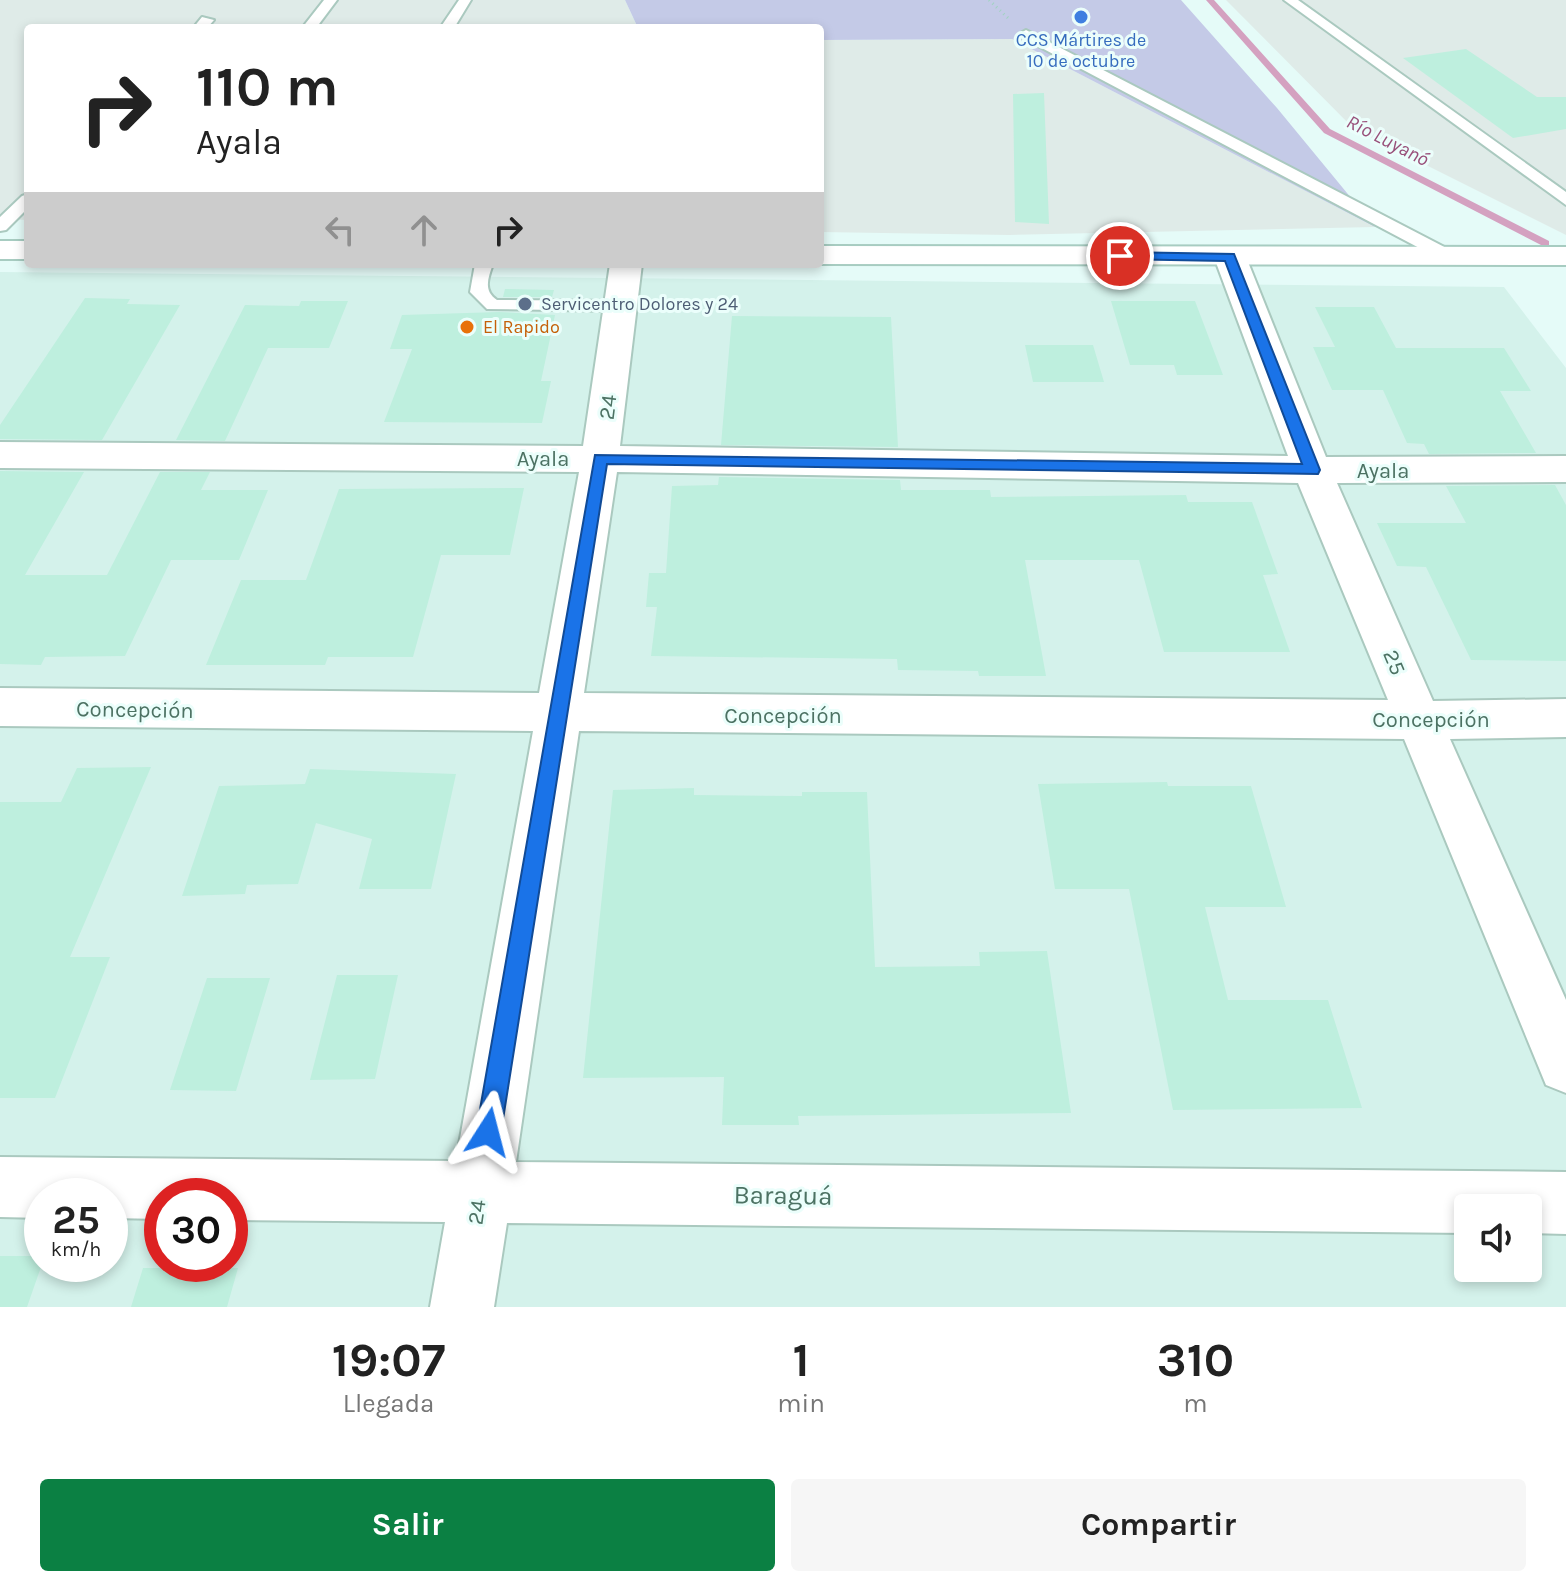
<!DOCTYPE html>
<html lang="es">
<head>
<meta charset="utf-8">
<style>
	:root { --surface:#fff; --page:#f6f6f6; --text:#222; --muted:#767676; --accent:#0b8043 }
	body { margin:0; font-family:Karla,sans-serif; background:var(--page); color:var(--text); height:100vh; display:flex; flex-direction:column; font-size:30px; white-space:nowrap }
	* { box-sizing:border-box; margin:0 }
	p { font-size:26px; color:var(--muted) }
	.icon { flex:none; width:44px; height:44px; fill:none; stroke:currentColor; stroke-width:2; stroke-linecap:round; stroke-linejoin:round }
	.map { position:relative; height:1307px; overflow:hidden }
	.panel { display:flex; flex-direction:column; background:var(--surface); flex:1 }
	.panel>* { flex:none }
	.hud { position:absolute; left:24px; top:24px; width:800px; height:244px; border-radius:8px; box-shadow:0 4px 12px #0003; background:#fff; color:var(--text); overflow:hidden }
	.fabs { position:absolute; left:1454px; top:1194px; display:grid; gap:16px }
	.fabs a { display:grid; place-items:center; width:88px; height:88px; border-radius:8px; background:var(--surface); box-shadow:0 4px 12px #0003; font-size:40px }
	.speed { position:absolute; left:24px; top:1178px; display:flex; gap:16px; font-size:40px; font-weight:700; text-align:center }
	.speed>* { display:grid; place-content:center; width:104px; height:104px; border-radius:50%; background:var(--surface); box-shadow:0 4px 12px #0003; line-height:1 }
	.speed small { font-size:20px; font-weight:400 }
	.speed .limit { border:12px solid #d22; background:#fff; color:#111 }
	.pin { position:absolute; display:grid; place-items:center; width:68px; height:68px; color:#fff; margin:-34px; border:4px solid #fff; border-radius:50%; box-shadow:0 2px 8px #0007 }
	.me { position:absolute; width:88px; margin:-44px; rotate:9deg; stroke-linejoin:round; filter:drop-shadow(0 0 6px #0008) }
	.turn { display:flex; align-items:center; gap:28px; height:168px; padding:0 40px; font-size:36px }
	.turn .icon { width:104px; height:104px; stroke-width:2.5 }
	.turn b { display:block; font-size:56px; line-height:68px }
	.lanes { display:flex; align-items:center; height:76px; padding:0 40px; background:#0003; justify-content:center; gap:40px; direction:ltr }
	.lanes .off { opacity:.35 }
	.eta { display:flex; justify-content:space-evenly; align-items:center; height:136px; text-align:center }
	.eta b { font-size:48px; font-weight:700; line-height:56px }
	.cta { display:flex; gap:16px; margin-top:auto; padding:16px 40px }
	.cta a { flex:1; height:92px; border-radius:8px; background:var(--accent); color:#fff; font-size:32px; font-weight:700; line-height:92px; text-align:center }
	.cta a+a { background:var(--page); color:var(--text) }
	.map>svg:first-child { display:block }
	.residential { fill:#d4f2eb; fill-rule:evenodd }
	.industrial { fill:#dfebe8 }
	.green { fill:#c4cae7 }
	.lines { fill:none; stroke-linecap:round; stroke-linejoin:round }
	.stream { fill:#d4a1c0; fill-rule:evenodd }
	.building { fill:#beefde }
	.lane-casing { stroke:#aac9bf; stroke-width:4 }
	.street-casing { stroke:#aac9bf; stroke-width:4 }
	.secondary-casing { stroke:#a7ccc1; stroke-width:4 }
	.path { stroke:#a1d3c1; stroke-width:3; stroke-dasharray:1 4; stroke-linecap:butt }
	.lane { fill:#fff; fill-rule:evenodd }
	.street { fill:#fff; fill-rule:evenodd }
	.secondary { fill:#fff; fill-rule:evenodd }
	.route { fill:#1a73e8; stroke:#114b97; stroke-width:2 }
	.shop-dot { fill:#3f7fe0; stroke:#ebfefb; stroke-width:3 }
	.service-dot { fill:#5c6f8a; stroke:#ebfefb; stroke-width:3 }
	.food-dot { fill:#e8710a; stroke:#ebfefb; stroke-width:3 }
	.labels { text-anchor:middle; stroke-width:6; stroke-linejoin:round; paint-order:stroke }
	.far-shop-label { font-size:18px; fill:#366cbe; stroke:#ebfefb }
	.far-service-label { font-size:18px; fill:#4e5e75; stroke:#ebfefb; text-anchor:start }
	.far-food-label { font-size:18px; fill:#c56008; stroke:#ebfefb; text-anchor:start }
	.far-water-label { font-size:20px; font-style:italic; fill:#98507a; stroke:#ebfefb }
	.street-label { font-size:22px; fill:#4c7263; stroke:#ebfefb }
	.near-street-label { font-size:26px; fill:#4c7263; stroke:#ebfefb }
</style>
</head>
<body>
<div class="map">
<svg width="1566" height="1307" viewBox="0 0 1566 1307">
	<rect width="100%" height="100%" fill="#e5fbf8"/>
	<path class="residential" d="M0,272L1504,287L1566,368V1307H0ZM42,1196H110V1264H42ZM162,1196H230V1264H162ZM1468,1208H1528V1268H1468Z"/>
	<path class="industrial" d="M0,0H625L638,28H28V220L0,219Z
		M1226,0H1566V235L1354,129Z
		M1012,39L1375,227L1009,235L820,232V40Z"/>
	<path class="green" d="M625,0H1181L1277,108L1375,227L1012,39L820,40V28H638Z"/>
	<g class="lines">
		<path class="stream" d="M1206,0H1214L1330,129L1549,241V245H1541L1324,133Z"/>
	</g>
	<path class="building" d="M1466,49L1537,97H1566V129L1513,138L1403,58Z
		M1044,93L1049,224L1015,222L1013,94Z
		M505,289L554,290L552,297H503Z
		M85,298L130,299L127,304L180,305L102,440L0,439V425Z
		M301,301H348L329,348H268L225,441L176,440L245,305L299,306Z
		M1111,301H1195L1223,375H1177L1174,365H1130Z
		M1315,307H1374L1396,348H1504L1531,391H1500L1536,453L1429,454L1424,444L1407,443L1383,390H1332L1313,347H1335Z
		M499,312L555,315L541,381H551L542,423L384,422L412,349H390L402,315Z
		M732,316L891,317L898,447L721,445Z
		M1025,345H1093L1104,382H1033Z
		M0,471L84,472L25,575H107L160,472H210L201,490H268L239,560H171L125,656L45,657L41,665L0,664Z
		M719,477L900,480L901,490H990L991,497L1186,495L1188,502H1252L1278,574L1263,575L1290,652H1164L1139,560H1025L1046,676H979L978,671L898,670L897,659L651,656L657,607H646L649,573H666L672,486L718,485Z
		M1555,485L1566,505V661L1471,660L1426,567L1397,566L1377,523H1466L1446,486Z
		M524,488L510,555H441L413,657H328L325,665H206L241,580H306L339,489Z
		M151,767L70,957H110L55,1098H0V802H61L77,768Z
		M310,769L456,774L431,889H359L372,839L316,823L298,884L247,885L245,894L182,896L219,786L305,784Z
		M1167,782L1168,786H1251L1286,907H1205L1228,1000H1328L1362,1108L1173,1110L1129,889H1055L1038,784Z
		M694,788V795L802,796V792H867L875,967L980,966L979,952L1047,951L1071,1113L798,1116L799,1125H722L724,1077L583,1078L613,790Z
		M337,975H398L375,1079L310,1080Z
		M207,978H270L236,1091L170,1090Z
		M0,1256H42V1264L27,1307H0Z
		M143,1268H238L227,1307H131Z"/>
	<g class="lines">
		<defs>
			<path id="lane" d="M324,0H337L316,28H302Z
				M459,0H471L454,28H440Z
				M1284,0H1298L1566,192V205Z
				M202,17L214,20L207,28H193Z
				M1026,30L1454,252L1457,256L1448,261L1442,260L1021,37L1019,34Z
				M28,194V208L6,230L0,231V217L22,196Z
				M475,264H493C488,278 483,291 497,300L620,301L629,306L620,311L487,309L470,292Z"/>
			<path id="street" d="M1230,248L1241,250L1246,257L1326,457L1566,456V482L1337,483L1433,701L1566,699V737L1450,739L1566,1000V1093L1546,1085L1404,739L579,731L516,1162L1566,1172V1234L1528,1233V1208H1468V1233L507,1223L494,1307H430L445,1222L230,1220V1196H162V1219L110,1218V1196H42V1218L0,1217V1157L456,1161L533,731L0,726V688L539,693L579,472L0,468V442L583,446L610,264H642L620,446L1288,456L1214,257L1219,250ZM617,472L1298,483L1388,700L584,693Z"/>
			<path id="secondary" d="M0,241H28V259H0Z
				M820,246L1566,247V265L820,264Z"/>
		</defs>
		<use href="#lane" class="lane-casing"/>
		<use href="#street" class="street-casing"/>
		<use href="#secondary" class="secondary-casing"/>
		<path class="path" d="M989,0L1008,18"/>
		<use href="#lane" class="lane"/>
		<use href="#street" class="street"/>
		<use href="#secondary" class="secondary"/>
	</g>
	<path class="route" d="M1120,252L1234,254L1320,470L1318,474L607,464L501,1132L497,1140L488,1144L480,1140L476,1132L595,455L1302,464L1225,261L1116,259L1114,256Z"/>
	<circle class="shop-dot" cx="1081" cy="17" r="8"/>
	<circle class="service-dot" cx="525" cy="304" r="8"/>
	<circle class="food-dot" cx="467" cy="327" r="8"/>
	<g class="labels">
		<g class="far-shop-label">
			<text x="1081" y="46">CCS Mártires de<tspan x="1081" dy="21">10 de octubre</tspan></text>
		</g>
		<g class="far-service-label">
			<text x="541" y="310">Servicentro Dolores y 24</text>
		</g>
		<g class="far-food-label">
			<text x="483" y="333">El Rapido</text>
		</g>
		<g class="far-water-label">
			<text transform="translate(1388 140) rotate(27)" y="7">Río Luyanó</text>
		</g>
		<g class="street-label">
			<text transform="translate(607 407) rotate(-83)" y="8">24</text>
			<text x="543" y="466">Ayala</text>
			<text x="1383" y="478">Ayala</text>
			<text transform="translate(1395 662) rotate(67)" y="8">25</text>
			<text transform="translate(135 709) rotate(1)" y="8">Concepción</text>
			<text x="783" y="723">Concepción</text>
			<text x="1431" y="727">Concepción</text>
			<text transform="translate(476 1212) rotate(-82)" y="8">24</text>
		</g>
		<g class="near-street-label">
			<text transform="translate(783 1195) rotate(1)" y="9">Baraguá</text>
		</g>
	</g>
</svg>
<div class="fabs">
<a><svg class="icon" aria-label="sound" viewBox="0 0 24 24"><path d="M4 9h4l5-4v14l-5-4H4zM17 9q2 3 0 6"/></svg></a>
</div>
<div class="speed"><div>25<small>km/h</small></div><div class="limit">30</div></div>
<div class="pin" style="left:1120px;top:256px;background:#d93025"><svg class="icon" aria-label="arrive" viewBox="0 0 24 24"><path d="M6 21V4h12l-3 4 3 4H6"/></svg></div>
<svg class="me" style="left:488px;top:1132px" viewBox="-20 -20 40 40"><path d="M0-17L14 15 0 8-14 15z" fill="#1a73e8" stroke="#fff" stroke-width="4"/></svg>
<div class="hud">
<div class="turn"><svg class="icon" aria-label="right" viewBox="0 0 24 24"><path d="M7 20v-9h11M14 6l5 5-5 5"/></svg><div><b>110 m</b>Ayala</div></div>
<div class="lanes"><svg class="icon off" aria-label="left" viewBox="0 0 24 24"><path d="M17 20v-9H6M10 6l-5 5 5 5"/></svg><svg class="icon off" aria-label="ahead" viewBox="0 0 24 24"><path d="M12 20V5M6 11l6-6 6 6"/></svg><svg class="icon" aria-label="right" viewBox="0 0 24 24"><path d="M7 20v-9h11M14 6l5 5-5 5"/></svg></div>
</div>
</div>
<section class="panel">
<div class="eta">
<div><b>19:07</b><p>Llegada</p></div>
<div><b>1</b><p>min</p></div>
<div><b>310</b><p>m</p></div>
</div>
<div class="cta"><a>Salir</a><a>Compartir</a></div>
</section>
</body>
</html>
